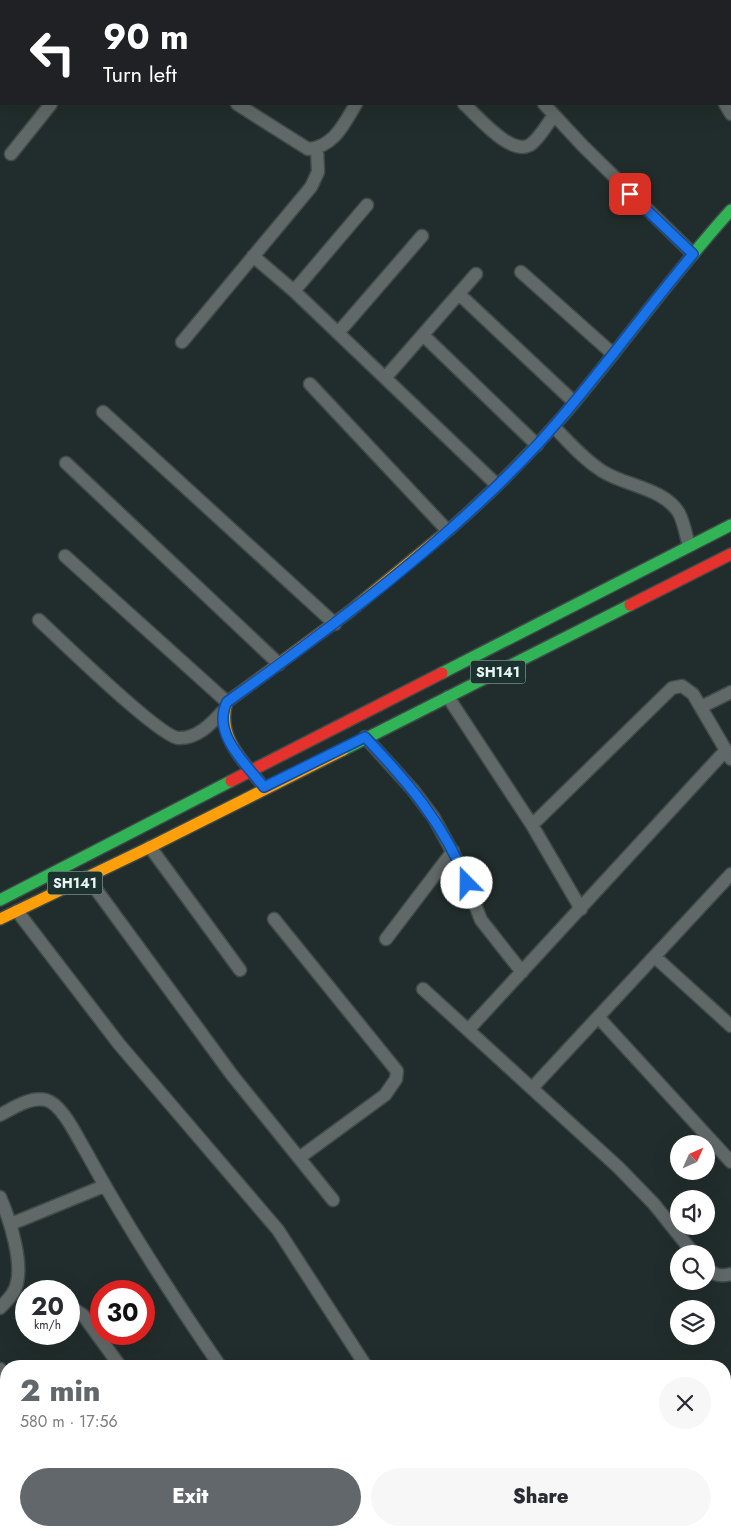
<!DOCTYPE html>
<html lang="en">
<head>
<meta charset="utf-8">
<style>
	:root { --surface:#fff; --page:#f7f7f7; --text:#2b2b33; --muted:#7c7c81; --accent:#61676a }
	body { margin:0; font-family:Jost,sans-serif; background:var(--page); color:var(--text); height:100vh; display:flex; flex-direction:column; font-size:19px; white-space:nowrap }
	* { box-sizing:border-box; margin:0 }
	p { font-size:16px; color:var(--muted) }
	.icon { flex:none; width:28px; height:28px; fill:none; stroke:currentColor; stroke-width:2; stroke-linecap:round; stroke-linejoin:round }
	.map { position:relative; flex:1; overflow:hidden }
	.drawer { position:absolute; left:0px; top:1360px; width:731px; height:176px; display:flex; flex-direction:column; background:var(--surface); border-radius:20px 20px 0 0; box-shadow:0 5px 20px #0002 }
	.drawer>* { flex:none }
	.top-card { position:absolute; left:0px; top:0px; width:731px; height:105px; box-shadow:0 5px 20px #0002; background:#202124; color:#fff; overflow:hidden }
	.needle { width:32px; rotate:45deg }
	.tools { position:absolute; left:670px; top:1135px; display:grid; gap:10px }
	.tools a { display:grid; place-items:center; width:45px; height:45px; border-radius:50%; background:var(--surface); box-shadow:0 5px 20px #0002; font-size:25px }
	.speed { position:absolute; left:15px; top:1280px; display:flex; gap:10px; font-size:25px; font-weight:700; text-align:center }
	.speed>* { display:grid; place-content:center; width:65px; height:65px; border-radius:50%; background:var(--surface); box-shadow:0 5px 20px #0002; line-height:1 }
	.speed small { font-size:12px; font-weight:400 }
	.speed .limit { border:8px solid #d22; background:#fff; color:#111 }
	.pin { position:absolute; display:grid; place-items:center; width:42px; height:42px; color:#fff; margin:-21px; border-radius:10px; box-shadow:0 2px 8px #0006 }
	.me { position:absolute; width:55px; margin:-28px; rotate:338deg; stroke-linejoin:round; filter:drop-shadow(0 0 4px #0008) }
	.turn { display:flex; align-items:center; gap:18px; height:105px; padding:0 20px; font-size:22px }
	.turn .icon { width:65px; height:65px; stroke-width:2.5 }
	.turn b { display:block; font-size:35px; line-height:42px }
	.round { display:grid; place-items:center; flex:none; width:52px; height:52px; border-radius:26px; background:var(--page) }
	.summary { display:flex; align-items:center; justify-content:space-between; height:85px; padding:0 20px }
	h1 { font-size:30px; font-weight:800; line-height:38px; color:var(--accent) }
	.button { display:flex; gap:10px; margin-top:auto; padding:10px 20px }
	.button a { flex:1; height:58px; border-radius:30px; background:var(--accent); color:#fff; font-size:20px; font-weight:800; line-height:58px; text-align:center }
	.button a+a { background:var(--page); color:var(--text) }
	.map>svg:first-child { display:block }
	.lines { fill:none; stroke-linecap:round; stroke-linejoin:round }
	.street-casing { stroke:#3f4a49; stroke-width:15 }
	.fast-casing { stroke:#3f4a49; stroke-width:14 }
	.slow-casing { stroke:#3f4a49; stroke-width:14 }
	.jam-casing { stroke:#3f4a49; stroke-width:14 }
	.street { stroke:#616968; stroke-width:12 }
	.fast { stroke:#30b455; stroke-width:11 }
	.slow { stroke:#ff9f0a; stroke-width:11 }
	.jam { stroke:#e5322d; stroke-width:11 }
	.route-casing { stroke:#114b97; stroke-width:12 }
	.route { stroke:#1a73e8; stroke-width:9 }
	.labels { text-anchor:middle; stroke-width:4.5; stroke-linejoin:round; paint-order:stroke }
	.shield { fill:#1c322f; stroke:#abbbb8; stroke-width:1 }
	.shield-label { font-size:14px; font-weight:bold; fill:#e8f6f3 }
</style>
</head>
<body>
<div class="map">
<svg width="731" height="1536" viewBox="0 0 731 1536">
	<rect width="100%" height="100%" fill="#212d2c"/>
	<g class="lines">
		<defs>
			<path id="street" d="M111,0L112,1
				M268,0L269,1
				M445,0L446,1
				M669,0V1
				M168,1L169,0
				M416,1L417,0
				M237,104L308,149C334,147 344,124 356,104
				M464,104C478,116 510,156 530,145C540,138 547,124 554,115
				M544,104L582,145L693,254
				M725,104L731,114
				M11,154L51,104
				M253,256L294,291L497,485
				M521,272L613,354
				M294,291L367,205
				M459,294L574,402
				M338,333L422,236
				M424,336L537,445
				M182,342L311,187L318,172L317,148
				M385,378L476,274
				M310,384L447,530
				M103,412L335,624
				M554,427C569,442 583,459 602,471C625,486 664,488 679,513C684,523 686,535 689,546
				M66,463L279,664
				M65,556L227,702
				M39,620C59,639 159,736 178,738C197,739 211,724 222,712
				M448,697L532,825L581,909
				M701,707L731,692
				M365,737L413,790L434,818L460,866L481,920L522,972
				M532,825L672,688L682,686L693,694L731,759
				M150,847L240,970
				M87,877L232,1075L333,1200
				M17,911L119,1044L278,1230L366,1366
				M274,919L397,1071L396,1079L385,1095L299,1158
				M386,939L453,851
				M655,957L731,1026
				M423,989L618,1167L654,1204L694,1254
				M599,1018L731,1162
				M469,1029L726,750
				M533,1087L731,874
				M0,1115C13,1108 31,1096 46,1100C62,1104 77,1137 85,1150C126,1225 172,1296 220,1366
				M0,1197C10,1220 25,1266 15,1289C12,1296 5,1303 0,1308
				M11,1224L104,1186
				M706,1268C715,1275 720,1277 731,1274
				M69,1306L83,1315L120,1366
				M0,1369L6,1380
				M0,1479L6,1477
				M0,1512L6,1511
				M94,1530L96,1536
				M212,1530L214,1536"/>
			<path id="fast" d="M450,529C490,494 528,456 563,416C621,348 671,276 731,210
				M442,673L731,525
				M343,750L630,605
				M0,900L231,781"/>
			<path id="slow" d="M264,787C244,762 216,737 227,702L349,612L450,529
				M0,919L150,847L343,750"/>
			<path id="jam" d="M630,605L731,554
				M231,781L442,673"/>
		</defs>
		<use href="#street" class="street-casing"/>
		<use href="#fast" class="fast-casing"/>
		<use href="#slow" class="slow-casing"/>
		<use href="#jam" class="jam-casing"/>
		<use href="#street" class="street"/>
		<use href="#fast" class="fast"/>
		<use href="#slow" class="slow"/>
		<use href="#jam" class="jam"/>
	</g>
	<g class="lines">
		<defs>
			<path id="route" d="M467,883C445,825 407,781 365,737L264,787C246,764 211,733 227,702C336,624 446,543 538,444C593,384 640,317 693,254L630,194"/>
		</defs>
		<use href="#route" class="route-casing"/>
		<use href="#route" class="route"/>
	</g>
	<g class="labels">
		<g class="shield">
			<rect x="470.5" y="660.5" width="55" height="23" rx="4"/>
			<rect x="47.5" y="871.5" width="55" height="23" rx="4"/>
		</g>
		<g class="shield-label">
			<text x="498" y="677">SH141</text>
			<text x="75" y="888">SH141</text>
		</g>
	</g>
</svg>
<div class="tools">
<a><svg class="needle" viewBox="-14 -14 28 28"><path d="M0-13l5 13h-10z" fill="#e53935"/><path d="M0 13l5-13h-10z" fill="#7c7c81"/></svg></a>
<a><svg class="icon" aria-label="sound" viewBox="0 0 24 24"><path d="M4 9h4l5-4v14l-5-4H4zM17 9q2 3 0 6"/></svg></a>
<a><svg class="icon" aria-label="search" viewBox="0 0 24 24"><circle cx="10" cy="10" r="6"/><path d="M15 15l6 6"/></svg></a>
<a><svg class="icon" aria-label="layers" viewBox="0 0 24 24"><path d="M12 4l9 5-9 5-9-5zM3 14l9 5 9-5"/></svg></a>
</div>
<div class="speed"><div>20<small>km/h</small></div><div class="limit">30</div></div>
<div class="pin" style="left:630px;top:194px;background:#d93025"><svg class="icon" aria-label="arrive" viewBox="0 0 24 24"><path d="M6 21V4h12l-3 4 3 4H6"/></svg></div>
<svg class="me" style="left:467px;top:883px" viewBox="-20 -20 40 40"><circle r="19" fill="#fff"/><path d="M0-13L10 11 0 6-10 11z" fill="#1a73e8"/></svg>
<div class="top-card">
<div class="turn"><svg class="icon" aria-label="left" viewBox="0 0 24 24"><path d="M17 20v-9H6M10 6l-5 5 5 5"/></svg><div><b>90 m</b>Turn left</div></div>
</div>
<section class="drawer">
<div class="summary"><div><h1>2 min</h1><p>580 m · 17:56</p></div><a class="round"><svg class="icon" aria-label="close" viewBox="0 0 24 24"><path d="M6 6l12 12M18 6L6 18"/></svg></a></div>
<div class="button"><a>Exit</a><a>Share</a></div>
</section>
</div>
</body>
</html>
